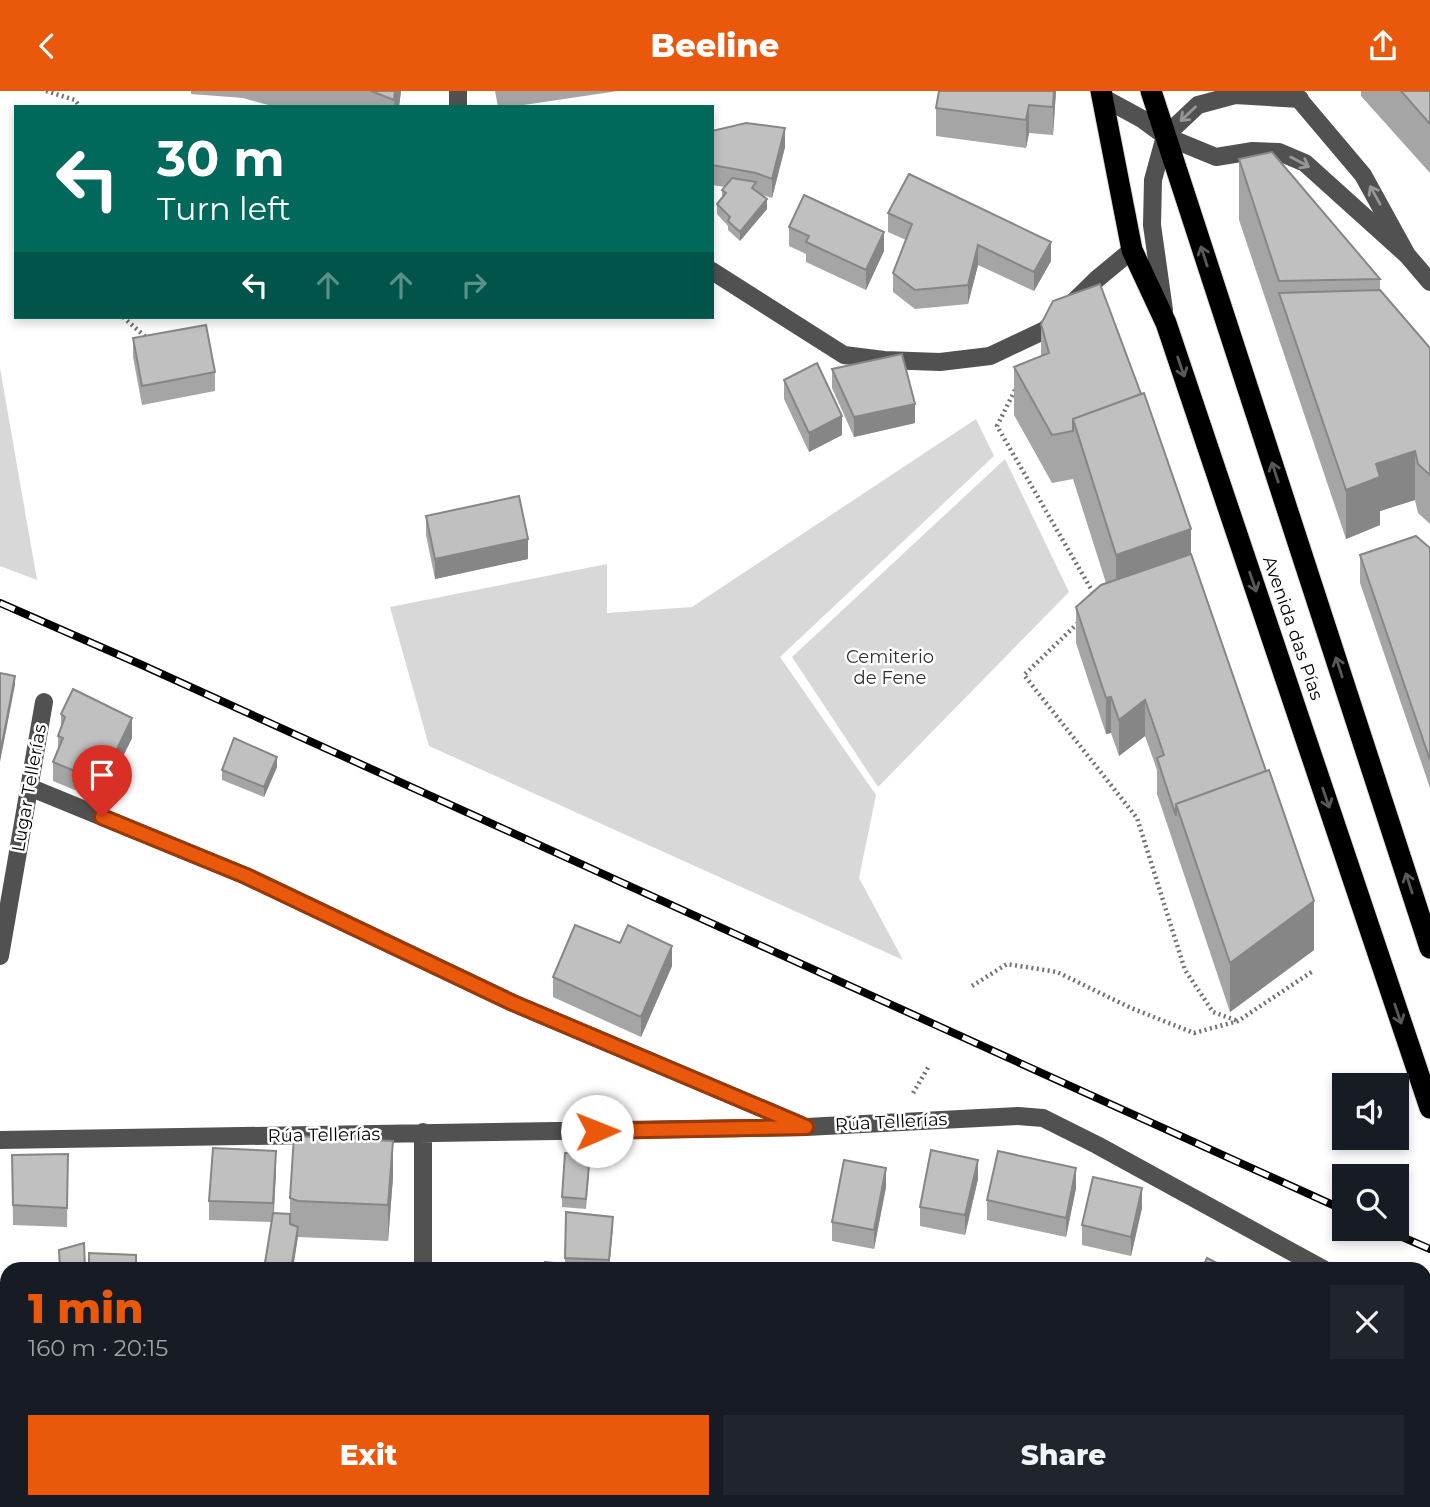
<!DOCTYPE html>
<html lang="en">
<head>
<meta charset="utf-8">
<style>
	:root { --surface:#171b24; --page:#20242c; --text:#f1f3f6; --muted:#9ea1a6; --accent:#ea580c }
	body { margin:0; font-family:Montserrat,sans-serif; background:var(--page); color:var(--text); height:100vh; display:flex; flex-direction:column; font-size:26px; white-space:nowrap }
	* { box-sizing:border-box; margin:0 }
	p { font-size:23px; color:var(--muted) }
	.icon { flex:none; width:38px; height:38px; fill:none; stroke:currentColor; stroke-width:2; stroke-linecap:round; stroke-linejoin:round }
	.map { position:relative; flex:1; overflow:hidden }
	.details { position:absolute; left:0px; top:1171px; width:1432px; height:247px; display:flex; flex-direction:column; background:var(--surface); border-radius:21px 21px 0 0; box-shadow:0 4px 10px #0003 }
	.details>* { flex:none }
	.guide { position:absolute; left:14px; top:14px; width:700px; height:214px; border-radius:0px; box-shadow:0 4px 10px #0003; background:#00695c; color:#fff; overflow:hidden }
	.fabs { position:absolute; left:1332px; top:982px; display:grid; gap:14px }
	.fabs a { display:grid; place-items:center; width:77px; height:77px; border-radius:0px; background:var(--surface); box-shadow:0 4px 10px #0003; font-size:35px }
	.pin { position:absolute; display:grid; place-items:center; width:60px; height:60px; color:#fff; margin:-72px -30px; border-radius:50% 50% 50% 0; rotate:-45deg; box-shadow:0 0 7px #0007 }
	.pin .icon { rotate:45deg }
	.me { position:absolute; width:77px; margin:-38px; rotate:89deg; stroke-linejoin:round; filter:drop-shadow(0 0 5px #0008) }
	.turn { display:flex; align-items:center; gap:24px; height:147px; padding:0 28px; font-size:32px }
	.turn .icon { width:91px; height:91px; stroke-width:2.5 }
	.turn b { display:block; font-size:49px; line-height:60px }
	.lanes { display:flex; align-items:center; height:66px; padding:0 28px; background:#0003; justify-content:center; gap:35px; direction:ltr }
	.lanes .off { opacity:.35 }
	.round { display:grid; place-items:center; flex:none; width:74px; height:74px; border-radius:0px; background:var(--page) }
	.head { display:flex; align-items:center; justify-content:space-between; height:119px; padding:0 28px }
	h1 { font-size:42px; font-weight:800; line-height:52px; color:var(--accent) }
	.primary-button { display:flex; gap:14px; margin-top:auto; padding:14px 28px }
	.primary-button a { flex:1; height:80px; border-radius:0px; background:var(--accent); color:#fff; font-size:28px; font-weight:800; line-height:80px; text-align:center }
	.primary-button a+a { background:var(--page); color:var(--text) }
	header { display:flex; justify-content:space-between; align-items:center; height:91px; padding:0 28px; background:var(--accent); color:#fff; font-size:32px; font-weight:800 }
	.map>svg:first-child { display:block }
	.green { fill:#d8d8d8 }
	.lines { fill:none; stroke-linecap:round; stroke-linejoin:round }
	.highway-casing { stroke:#dbdbdb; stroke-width:23 }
	.path { stroke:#737373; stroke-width:4.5; stroke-dasharray:2 3.5; stroke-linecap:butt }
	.minor { stroke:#515151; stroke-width:18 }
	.highway { stroke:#000; stroke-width:21 }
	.rail-casing { stroke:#000; stroke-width:8 }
	.rail { stroke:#fff; stroke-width:5; stroke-dasharray:16; stroke-linecap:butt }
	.wall { fill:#a5a5a5 }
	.shaded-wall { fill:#868686 }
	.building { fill:#c0c0c0; stroke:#868686; stroke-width:2 }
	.oneway { stroke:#979797 }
	.oneway2 { stroke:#595959 }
	.route-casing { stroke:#983908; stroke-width:18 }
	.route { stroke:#ea580c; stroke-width:12 }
	.labels { text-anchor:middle; stroke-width:5; stroke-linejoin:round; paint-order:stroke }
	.street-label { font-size:18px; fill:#000; stroke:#fff }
	.park-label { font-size:18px; fill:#2f2f2f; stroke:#fff }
</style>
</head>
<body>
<header><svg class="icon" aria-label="back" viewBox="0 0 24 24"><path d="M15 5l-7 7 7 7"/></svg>Beeline<svg class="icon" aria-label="share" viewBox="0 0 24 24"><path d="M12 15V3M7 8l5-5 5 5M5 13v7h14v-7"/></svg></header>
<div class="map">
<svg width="1430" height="1416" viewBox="0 0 1430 1416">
	<rect width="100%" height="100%" fill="#fff"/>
	<path class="green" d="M0,277L37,489L0,475Z
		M976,328L994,365L780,566L876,704L859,787L903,869L429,655L390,516L607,473V522L692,516Z
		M1005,368L1069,501L878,696L792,566Z"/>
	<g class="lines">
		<defs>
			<path id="highway" d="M1101,0L1132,159L1166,232L1430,1017
				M1151,0L1430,857"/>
		</defs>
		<use href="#highway" class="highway-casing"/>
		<path class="path" d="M46,0L75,9L80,16
			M123,226L148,248
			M1015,299L997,335L1095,505
			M1078,532L1024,584L1137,727L1185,879L1213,921L1238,930
			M972,895L1007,873L1057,881L1131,917L1194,942L1238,930L1313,880
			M913,1002L929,975
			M423,1416V1410"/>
		<path class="minor" d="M458,0V16
			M1292,0L1363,84L1407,164L1430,191
			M1102,6L1142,28L1165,45L1216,66L1253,60L1279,61L1305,72L1407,164
			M712,180L844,264L884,269L940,271L990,265L1045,239L1097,188L1132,159
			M1164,219L1152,134L1153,89L1165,45L1198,14L1235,4L1300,8
			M29,696L246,785L513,912L799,1033
			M0,865L44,611
			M0,1049L806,1036L1018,1025L1043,1027L1097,1054L1323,1178
			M423,1178V1041
			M1424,1230L1430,1232"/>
		<use href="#highway" class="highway"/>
		<defs>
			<path id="rail" d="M0,512L142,574L1344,1119
				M1384,1138L1430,1158"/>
		</defs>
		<use href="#rail" class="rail-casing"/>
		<use href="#rail" class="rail"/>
	</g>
	<path class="wall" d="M191,0H401L399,16H275L243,7L191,3Z
		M495,0H618L510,16H498Z
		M1056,0L1053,44L1029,42L1026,57L936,45V17Z
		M1361,0H1430V82L1361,5Z
		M712,40L785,56L772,107L760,103L767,118L740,150L728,139V135L717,123V113L722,107V99L725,96L712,94Z
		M1239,68L1380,188V199L1430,257V433L1418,422L1415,409L1380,420V434L1346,448L1239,129Z
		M888,122L1051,170L1034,200L978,174L968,213L915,218L893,201V182L906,149L888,141Z
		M789,136L884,160L866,199L806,171V163L789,155Z
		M1041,233L1191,463L1314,859L1230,921L1157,703V679L1145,645L1119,665L1111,642L1106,643L1076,552V516L1106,492L1073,388L1052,392L1014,324V276L1041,265Z
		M133,247L215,281V300L142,314L133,266Z
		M832,278L915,332L854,346L832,297Z
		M784,289L842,344L809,361L784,308Z
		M426,425L528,468L435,488L426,444Z
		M1430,457V697L1360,492V464Z
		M61,623L132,647L101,710L53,690V671L58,659V645L61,638Z
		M277,676L264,706L222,689V679Z
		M672,875L641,946L553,906V886Z
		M68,1063L67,1136L13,1134L12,1064Z
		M585,1073L589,1084L586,1118L562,1116V1106Z
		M276,1080L274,1122L290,1123V1107L393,1086L388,1150L298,1146L271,1131L209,1129V1110Z
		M978,1088L965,1144L920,1135V1116Z
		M886,1096L874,1158L832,1150V1131Z
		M1076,1097L1066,1146L987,1129V1109Z
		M1142,1117L1131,1165L1082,1154V1134Z
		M566,1121L613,1135L609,1178H545L565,1173Z
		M0,1342H7V1410H37V1416H0Z
		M439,1410H526V1416H439Z
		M1312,1410H1383V1416H1312Z"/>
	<path class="shaded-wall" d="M395,0H401L399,16H394Z
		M1054,0H1056L1053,44V16Z
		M1029,14V42L1026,57V29Z
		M785,37V56L772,107V88Z
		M767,108V118L740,150V141Z
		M884,141V160L866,199V179Z
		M1051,151V170L1034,200V181Z
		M978,154V174L968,213V194Z
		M915,313V332L854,346V326Z
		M842,325V344L809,361V342Z
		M1415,360V409L1380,420V434L1346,448V399L1376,373Z
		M1191,438V499L1116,525V464Z
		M528,448V468L435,488V468Z
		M15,585V594L0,671V652Z
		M1111,606V642L1106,643V607Z
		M1145,609V645L1119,665V629Z
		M132,627V647L101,710V691Z
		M277,666V676L264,706V696Z
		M1314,810V859L1230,921V872Z
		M672,855V875L641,946V926Z
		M393,1050V1086L388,1150V1114Z
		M276,1060V1080L273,1131V1112Z
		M978,1069V1088L965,1144V1124Z
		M886,1077V1096L874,1158V1139Z
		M1076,1077V1097L1066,1146V1127Z
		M1142,1097V1117L1131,1165V1146Z
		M613,1126V1135L609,1178V1169Z
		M298,1136V1146L293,1178H291Z
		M1374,1410H1383V1416H1374Z"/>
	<path class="building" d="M371,0H395L394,9Z
		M939,0H1054L1053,16L1029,14L1026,29L936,17Z
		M1401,0H1430V33Z
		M746,32L785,37L772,88L756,82L712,74V40Z
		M1272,61L1380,188L1279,190L1239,68Z
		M909,83L1051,151L1034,181L978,154L968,194L915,199L893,182L912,133L888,122Z
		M732,87L756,91L752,97L767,108L740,141L728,130L730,126L717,113L726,102L722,99Z
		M804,104L884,141L866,179L806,151L809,145L789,136Z
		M1100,193L1141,303L1073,328V340L1052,344L1014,276L1049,262L1041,233L1053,210Z
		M1380,199L1430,257V384L1418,373L1415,360L1376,373L1380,386L1346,399L1279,202Z
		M206,234L215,281L142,295L133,247Z
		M902,263L915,313L854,326L832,278Z
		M817,272L842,325L809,342L784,289Z
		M1144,302L1191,438L1116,464L1073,328Z
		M519,405L528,448L435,468L426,425Z
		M1416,445L1430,457V669L1360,464Z
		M1191,463L1266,680L1176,713V725L1157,667L1164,664L1145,609L1119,629L1111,606L1106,607L1076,516L1101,494Z
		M0,582L15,585L1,658L0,648Z
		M73,598L132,627L101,691L53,671L63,647L58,645L65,626L61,623Z
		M234,647L277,666L264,696L222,679Z
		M1269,679L1314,810L1230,872L1176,713Z
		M575,834L620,852L628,834L672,855L641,926L553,886Z
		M294,1045L393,1050L388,1114L298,1110L290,1107Z
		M213,1057L276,1060L273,1112L209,1110Z
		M931,1059L978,1069L965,1124L920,1116Z
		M998,1060L1076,1077L1066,1127L987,1109Z
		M565,1062H585V1073L589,1074L586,1108L562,1106Z
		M68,1063L67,1117L13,1114L12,1064Z
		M844,1069L886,1077L874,1139L832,1131Z
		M1093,1086L1142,1097L1131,1146L1082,1134Z
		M566,1121L613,1126L609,1169L565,1167Z
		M273,1122L290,1123V1133L298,1136L291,1178H264Z
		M84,1152L85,1178H60L59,1159Z
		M89,1162L136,1164V1178H89Z
		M1207,1167L1228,1178H1202Z
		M545,1171L605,1178H545Z
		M0,1342H7V1408L0,1407Z
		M71,1410H93L106,1416H69Z
		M965,1410H998L997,1416H964Z"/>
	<defs><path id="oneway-shaft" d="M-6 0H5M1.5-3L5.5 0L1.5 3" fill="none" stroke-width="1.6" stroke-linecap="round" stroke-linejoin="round" transform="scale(1.75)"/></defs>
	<g class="oneway">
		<use href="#oneway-shaft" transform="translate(1188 23) rotate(136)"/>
		<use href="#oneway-shaft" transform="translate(1300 71) rotate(28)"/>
		<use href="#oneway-shaft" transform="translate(1375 104) rotate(-119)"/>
	</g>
	<g class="oneway2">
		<use href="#oneway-shaft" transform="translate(1204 165) rotate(-108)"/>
		<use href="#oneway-shaft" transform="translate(1181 276) rotate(71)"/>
		<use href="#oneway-shaft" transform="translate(1275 381) rotate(-108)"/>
		<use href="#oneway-shaft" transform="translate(1253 491) rotate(71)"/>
		<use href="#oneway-shaft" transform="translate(1339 576) rotate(-108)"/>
		<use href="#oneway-shaft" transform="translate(1326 707) rotate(71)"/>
		<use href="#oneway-shaft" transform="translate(1409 792) rotate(-108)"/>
		<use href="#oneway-shaft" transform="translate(1398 923) rotate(71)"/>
	</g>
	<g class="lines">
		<defs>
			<path id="route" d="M102,726L246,785L513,912L806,1036L597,1040"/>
		</defs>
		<use href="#route" class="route-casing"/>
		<use href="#route" class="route"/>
	</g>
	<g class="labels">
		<g class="street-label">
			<text transform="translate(1293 537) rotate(71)" y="6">Avenida das Pías</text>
			<text transform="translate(29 697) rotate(-80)" y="6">Lugar Tellerías</text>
			<text transform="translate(891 1031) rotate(-3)" y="6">Rúa Tellerías</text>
			<text transform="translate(324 1044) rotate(-1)" y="6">Rúa Tellerías</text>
		</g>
		<g class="park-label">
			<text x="890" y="572">Cemiterio<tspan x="890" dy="21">de Fene</tspan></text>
		</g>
	</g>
</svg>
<div class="fabs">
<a><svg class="icon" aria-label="sound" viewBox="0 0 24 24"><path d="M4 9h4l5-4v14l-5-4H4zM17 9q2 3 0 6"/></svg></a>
<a><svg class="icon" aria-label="search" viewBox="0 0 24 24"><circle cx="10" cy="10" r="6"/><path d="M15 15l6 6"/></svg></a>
</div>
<div class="pin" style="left:102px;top:726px;background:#d93025"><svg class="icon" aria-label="arrive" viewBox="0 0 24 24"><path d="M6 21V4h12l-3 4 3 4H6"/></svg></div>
<svg class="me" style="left:597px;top:1040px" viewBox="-20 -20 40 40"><circle r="19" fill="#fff"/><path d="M0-13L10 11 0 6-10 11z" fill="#ea580c"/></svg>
<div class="guide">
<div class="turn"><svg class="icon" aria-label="left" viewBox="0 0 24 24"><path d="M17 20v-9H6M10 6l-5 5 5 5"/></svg><div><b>30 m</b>Turn left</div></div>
<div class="lanes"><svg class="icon" aria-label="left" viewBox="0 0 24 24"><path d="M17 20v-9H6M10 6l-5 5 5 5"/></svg><svg class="icon off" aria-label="ahead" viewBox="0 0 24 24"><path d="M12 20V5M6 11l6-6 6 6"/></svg><svg class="icon off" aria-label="ahead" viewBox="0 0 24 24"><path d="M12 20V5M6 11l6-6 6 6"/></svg><svg class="icon off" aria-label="right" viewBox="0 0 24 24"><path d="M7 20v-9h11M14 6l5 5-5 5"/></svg></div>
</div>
<section class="details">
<div class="head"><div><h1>1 min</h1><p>160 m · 20:15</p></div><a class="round"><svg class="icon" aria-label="close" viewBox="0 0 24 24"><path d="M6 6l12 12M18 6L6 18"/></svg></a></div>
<div class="primary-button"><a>Exit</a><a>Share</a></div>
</section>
</div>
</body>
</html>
